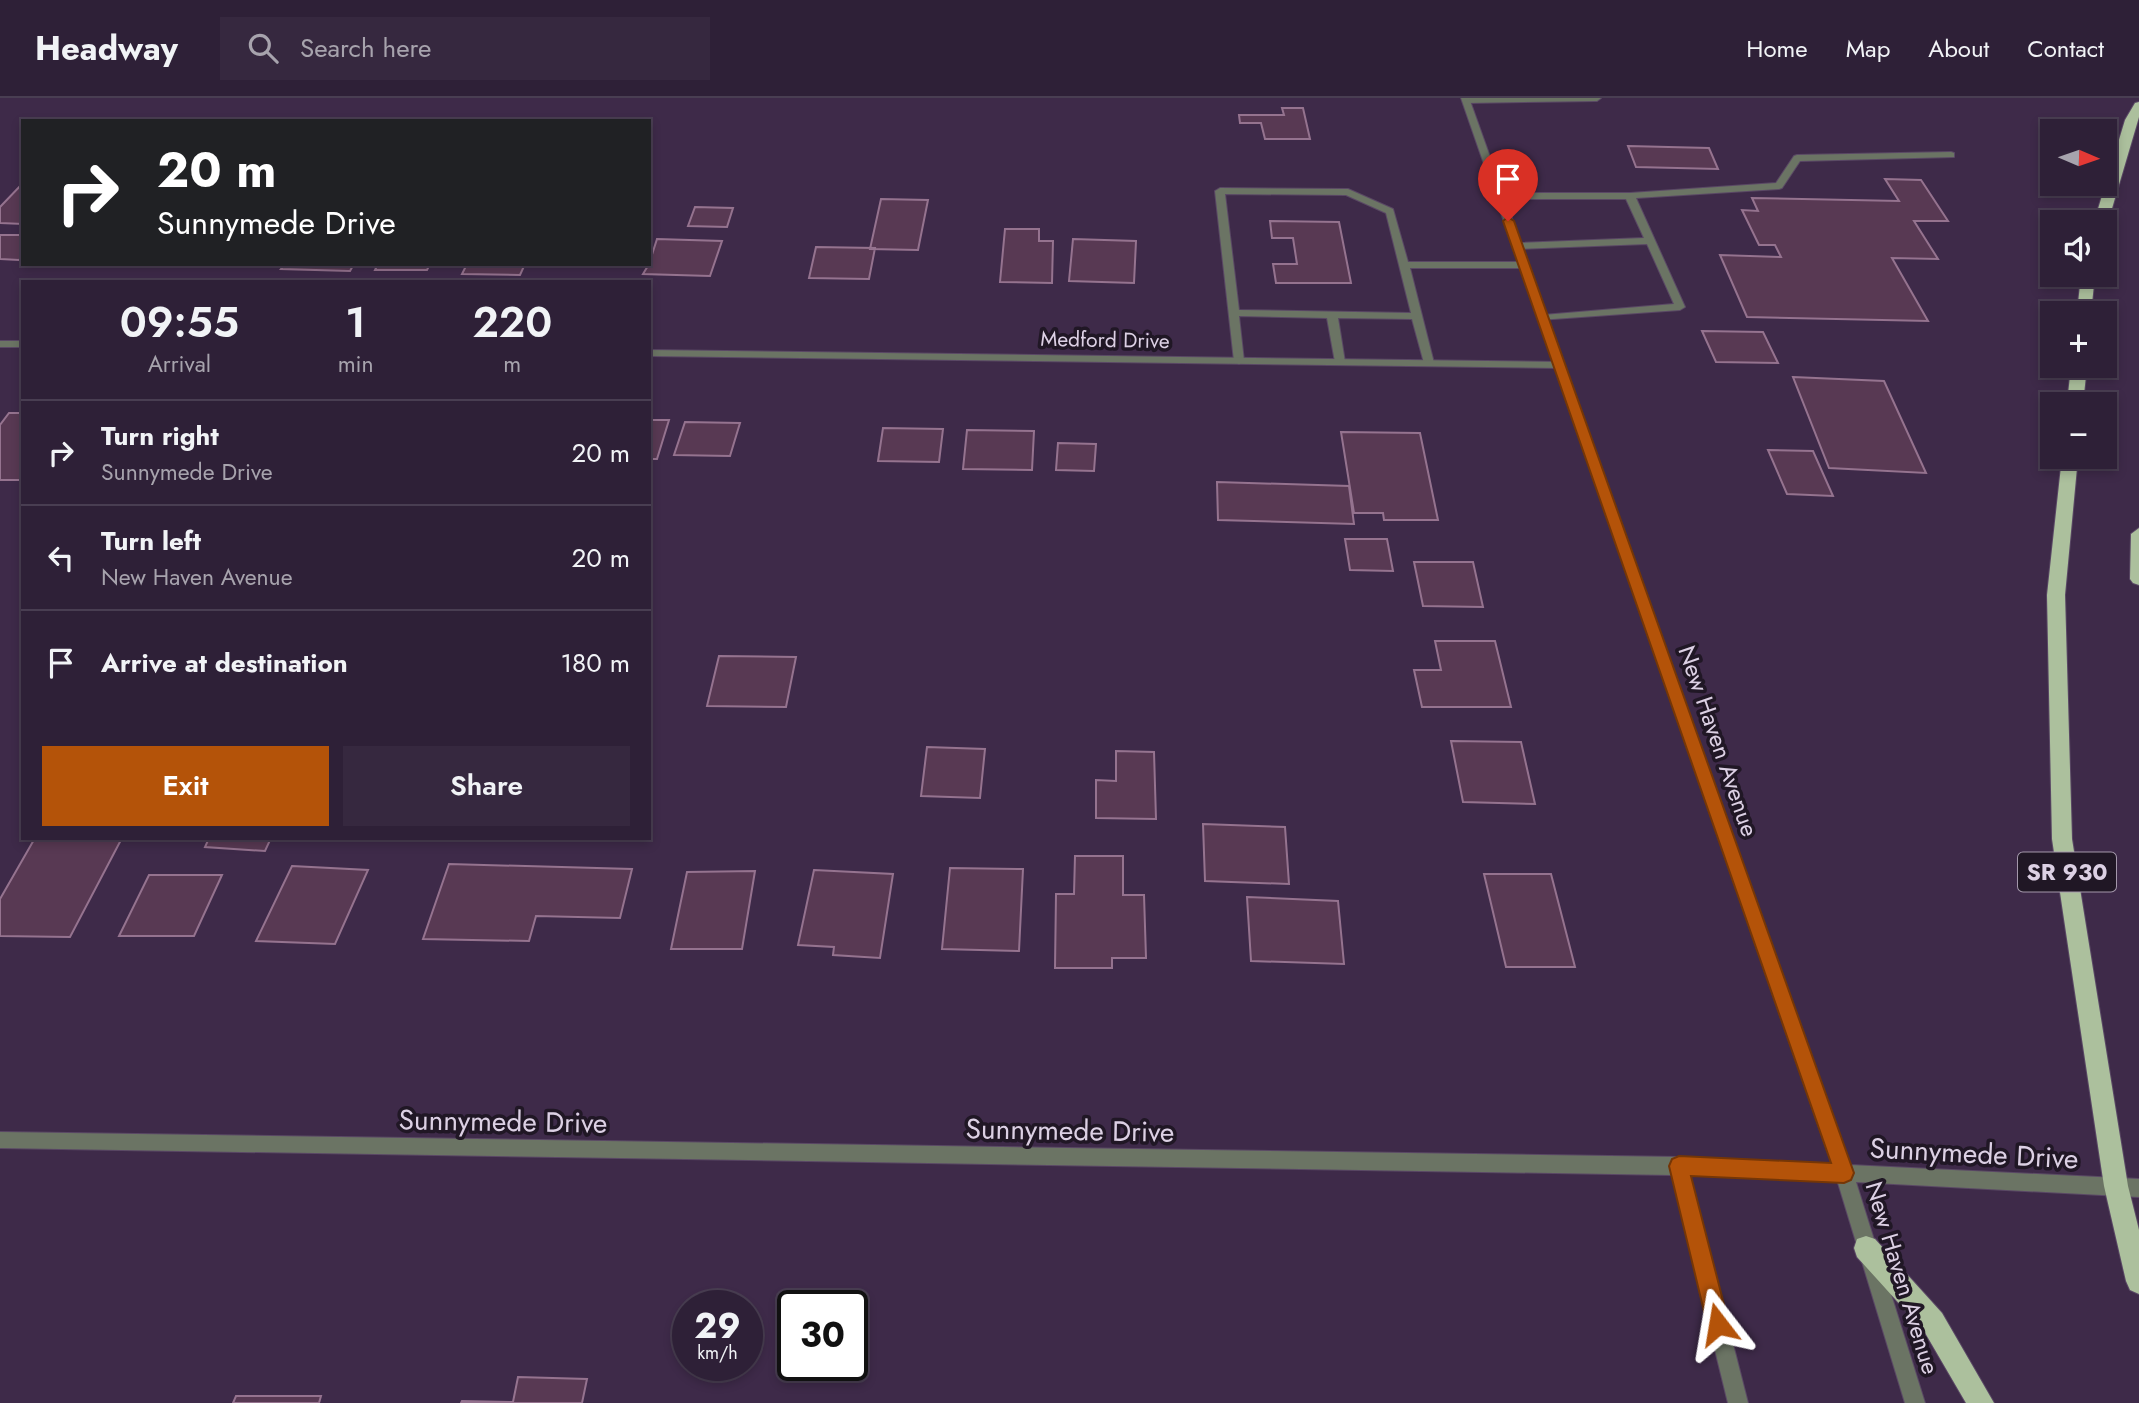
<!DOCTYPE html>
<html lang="en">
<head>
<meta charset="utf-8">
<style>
	:root { --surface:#2e2037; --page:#36283f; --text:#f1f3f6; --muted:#a7a3ad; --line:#493e52; --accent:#b45309 }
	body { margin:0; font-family:Jost,sans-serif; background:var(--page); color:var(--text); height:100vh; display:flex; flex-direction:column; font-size:26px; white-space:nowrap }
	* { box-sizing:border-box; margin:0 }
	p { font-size:23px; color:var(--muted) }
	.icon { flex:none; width:38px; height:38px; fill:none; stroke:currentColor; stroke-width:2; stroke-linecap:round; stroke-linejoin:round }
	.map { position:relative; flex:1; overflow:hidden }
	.details { position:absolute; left:21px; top:182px; width:630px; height:560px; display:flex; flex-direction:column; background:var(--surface); border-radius:0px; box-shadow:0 4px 10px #0003,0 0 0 2px var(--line) }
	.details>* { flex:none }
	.guide { position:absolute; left:21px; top:21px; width:630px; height:147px; border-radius:0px; box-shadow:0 4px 10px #0003,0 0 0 2px var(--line); background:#202124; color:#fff; overflow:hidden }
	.needle { width:46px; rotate:92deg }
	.fabs { position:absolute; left:2040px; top:21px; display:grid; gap:14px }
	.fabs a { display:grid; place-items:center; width:77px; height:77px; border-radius:0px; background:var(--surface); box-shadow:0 4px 10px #0003,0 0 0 2px var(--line); font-size:35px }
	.speed { position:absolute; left:672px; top:1192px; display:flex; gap:14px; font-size:35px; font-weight:700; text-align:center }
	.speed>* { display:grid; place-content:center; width:91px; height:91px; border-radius:50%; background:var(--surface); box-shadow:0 4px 10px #0003,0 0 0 2px var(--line); line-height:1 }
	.speed small { font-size:18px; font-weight:400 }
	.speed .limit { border:4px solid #111; border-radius:10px; background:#fff; color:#111 }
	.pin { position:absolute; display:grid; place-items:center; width:60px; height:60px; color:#fff; margin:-72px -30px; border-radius:50% 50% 50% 0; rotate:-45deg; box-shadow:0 0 7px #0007 }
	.pin .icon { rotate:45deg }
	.me { position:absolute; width:77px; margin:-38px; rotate:346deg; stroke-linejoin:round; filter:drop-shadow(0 0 5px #0008) }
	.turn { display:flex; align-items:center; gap:24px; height:147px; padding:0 21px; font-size:32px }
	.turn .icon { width:91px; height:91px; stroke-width:2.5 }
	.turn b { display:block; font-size:49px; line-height:60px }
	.eta { display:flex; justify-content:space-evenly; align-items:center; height:119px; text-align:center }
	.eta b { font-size:42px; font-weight:600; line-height:49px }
	.cta { display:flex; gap:14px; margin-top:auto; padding:14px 21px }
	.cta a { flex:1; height:80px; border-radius:0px; background:var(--accent); color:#fff; font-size:28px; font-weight:600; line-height:80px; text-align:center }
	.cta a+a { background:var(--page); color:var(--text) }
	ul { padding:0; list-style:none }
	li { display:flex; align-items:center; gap:21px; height:105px; padding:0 21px; border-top:2px solid var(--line) }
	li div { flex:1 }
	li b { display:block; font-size:26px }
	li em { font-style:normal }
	header { display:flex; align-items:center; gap:42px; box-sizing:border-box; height:98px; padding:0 35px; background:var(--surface); border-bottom:2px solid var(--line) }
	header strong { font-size:33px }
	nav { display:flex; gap:38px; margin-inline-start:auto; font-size:24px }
	.search { width:490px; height:63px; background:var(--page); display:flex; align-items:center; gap:18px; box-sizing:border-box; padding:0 24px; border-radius:0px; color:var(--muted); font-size:26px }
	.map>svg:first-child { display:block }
	.building { fill:#583953; stroke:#95738f; stroke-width:2 }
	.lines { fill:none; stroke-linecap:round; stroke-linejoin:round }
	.service-casing { stroke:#5a4865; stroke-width:2 }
	.minor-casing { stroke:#5a4865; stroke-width:2 }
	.tertiary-casing { stroke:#5a4865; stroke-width:2 }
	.trunk-casing { stroke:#5a4865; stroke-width:2 }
	.service { fill:#6b7464; fill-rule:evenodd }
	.minor { fill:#6b7464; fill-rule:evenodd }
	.tertiary { fill:#6b7464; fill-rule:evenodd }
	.trunk { fill:#acc09d; fill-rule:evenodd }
	.route { fill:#b45309; stroke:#753606; stroke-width:2 }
	.labels { text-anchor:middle; stroke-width:7; stroke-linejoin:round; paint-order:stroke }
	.far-street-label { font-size:21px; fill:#dcd0e4; stroke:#201725 }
	.shield { fill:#201725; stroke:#a498ab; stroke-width:2 }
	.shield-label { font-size:23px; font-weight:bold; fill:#dcd0e4 }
	.street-label { font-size:24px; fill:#dcd0e4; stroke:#201725 }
	.near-street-label { font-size:28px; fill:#dcd0e4; stroke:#201725 }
</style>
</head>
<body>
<header>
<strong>Headway</strong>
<div class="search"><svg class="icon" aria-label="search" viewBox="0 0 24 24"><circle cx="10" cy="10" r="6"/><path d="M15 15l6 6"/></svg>Search here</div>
<nav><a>Home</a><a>Map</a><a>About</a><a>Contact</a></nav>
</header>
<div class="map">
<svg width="2139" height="1305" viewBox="0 0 2139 1305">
	<rect width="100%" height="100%" fill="#3e2a49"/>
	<path class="building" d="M1282,10H1303L1310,41H1265L1261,25H1240L1239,17H1284Z
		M1628,48L1709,50L1718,71L1636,69Z
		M1885,81L1921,82L1948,123H1914L1938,161L1892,160L1928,223L1747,219L1720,157L1781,159L1775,147H1759L1742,112L1758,113L1752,100L1899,103Z
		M23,85V126L0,125V109Z
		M881,101L928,102L918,152L870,151Z
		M695,109L733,110L727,129L688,128Z
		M1270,123L1339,124L1351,185H1276L1273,166H1297L1293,140H1272Z
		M1005,131H1039V143H1053L1052,185L1000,184Z
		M0,137H23V157L19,162L0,161Z
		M657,141L722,143L710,178L643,176L649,166Z
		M1073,141L1136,143L1134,185L1069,183Z
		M816,149L875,150L869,181L809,180Z
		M285,166H354L350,173L281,171Z
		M378,166H430L427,172H375Z
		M467,166H525L520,177L462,176Z
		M1702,233L1763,234L1778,265L1716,264Z
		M1793,279L1884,283L1926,375L1829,370Z
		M9,315H23V382H0V327Z
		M649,322H669L657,361H649Z
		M685,324L740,325L730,358L674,357Z
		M883,330L943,331L939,364L878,363Z
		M967,332L1034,333L1032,372L963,371Z
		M1341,334L1420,335L1438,422H1384L1383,415H1354Z
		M1058,345L1096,346L1094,373L1056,372Z
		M1768,352L1813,353L1833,398L1787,396Z
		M1217,384L1349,388L1354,426L1218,422Z
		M1345,441H1387L1393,473L1350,472Z
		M1414,464H1473L1483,509L1423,508Z
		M1435,543H1495L1511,609H1422L1414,572H1441Z
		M719,558L796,559L786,609L707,608Z
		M1451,643L1521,644L1535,706L1463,704Z
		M927,649L985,651L980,700L921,698Z
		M1116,653L1154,654L1156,721L1096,720V682L1116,683Z
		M1203,726L1285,729L1289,786L1205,783Z
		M35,740H122L70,839L0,838V801Z
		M209,740H271L265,753L205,749Z
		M1075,758H1123V797H1144L1146,860H1112V870H1055L1056,796H1074Z
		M449,766L632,771L620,820L536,818L529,843L423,841Z
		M292,768L368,772L335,846L256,843Z
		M950,770L1023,771L1019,853L942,851Z
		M814,772L893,776L880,860L833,857L834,849L798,847Z
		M755,773L742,851H671L687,774Z
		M1484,776H1551L1575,869H1506Z
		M149,777H222L194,838H119Z
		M1247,799L1338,803L1344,866L1251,863Z
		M518,1279L587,1281L582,1305H461L462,1303L513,1304Z
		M236,1298H321L319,1305H233Z"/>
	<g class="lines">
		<defs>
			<path id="service" d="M1463,0H1601L1597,3L1466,5L1463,4Z
				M1951,54L1954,55V59L1800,63L1782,90L1779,91L1636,100L1685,209L1680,212L1539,222V218L1543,217L1674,206L1647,146L1517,151L1512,148L1517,145L1644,140L1626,101H1500L1495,98L1500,95H1630L1776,85L1794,58L1797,57Z
				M1220,90L1348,91L1393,111L1408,164H1524L1529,167L1524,170H1410L1434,265L1433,267L1429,268L1424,265L1412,221L1338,220L1345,264L1340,267L1335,264L1327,220L1239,218L1244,263L1239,266L1234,263L1215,93ZM1225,96L1346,97L1386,115L1411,215L1239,212Z"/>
			<path id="minor" d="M0,243H23V249H0Z
				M649,252L1560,264L1565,267L1560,270L649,258Z
				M0,1034L1679,1059L1844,1066L1850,1069L1853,1075L1850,1081L1844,1084L1690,1077L1748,1305H1728L1672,1077L0,1050Z"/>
			<path id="tertiary" d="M1461,0H1469L1850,1067L2139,1081V1099L1856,1084L1925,1305H1905L1835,1075Z"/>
			<path id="trunk" d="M2139,4V19L2108,124L2105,127V124H2094L2125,22L2135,5Z
				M2081,177H2095L2091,215H2077Z
				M2071,268H2087L2083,306H2067Z
				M2062,359H2078L2065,497L2072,741L2128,1088L2139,1132V1196L2130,1192L2126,1183L2104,1088L2052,741L2047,497Z
				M2139,430V487L2133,485L2130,481L2131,436Z
				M1866,1138L1875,1141L1942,1215L1994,1305H1966L1924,1233L1857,1159L1854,1150L1857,1141Z"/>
		</defs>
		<use href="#service" class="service-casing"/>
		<use href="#minor" class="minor-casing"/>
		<use href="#tertiary" class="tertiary-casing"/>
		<use href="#trunk" class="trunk-casing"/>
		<use href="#service" class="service"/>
		<use href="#minor" class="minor"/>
		<use href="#tertiary" class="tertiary"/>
		<use href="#trunk" class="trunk"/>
	</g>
	<path class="route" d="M1508,119L1514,123L1854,1075L1851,1082L1844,1085L1691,1078L1729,1226L1725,1233L1718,1236L1711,1233L1707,1226L1669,1068L1672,1061L1679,1058L1831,1065L1503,123Z"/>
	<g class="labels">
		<g class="far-street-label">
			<text transform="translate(1105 242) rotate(1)" y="7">Medford Drive</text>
		</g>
		<rect class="shield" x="2018" y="754.5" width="98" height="39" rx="5"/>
		<g class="shield-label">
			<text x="2067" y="782">SR 930</text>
		</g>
		<g class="street-label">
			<text transform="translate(1718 643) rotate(71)" y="8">New Haven Avenue</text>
			<text transform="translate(1902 1180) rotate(73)" y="8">New Haven Avenue</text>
		</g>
		<g class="near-street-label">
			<text transform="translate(503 1023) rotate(1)" y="10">Sunnymede Drive</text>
			<text transform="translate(1070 1032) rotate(1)" y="10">Sunnymede Drive</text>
			<text transform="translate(1974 1055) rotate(3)" y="10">Sunnymede Drive</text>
		</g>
	</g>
</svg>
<div class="fabs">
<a><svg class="needle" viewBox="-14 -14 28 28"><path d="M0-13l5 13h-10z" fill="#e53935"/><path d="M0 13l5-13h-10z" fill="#a7a3ad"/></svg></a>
<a><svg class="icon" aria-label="sound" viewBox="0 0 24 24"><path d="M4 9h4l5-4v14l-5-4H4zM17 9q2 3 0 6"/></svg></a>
<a>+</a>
<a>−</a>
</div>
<div class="speed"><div>29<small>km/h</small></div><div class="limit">30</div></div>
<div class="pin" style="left:1508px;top:123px;background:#d93025"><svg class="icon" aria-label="arrive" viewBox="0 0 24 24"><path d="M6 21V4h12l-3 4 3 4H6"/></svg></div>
<svg class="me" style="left:1718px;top:1226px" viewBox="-20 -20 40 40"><path d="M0-17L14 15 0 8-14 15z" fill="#b45309" stroke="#fff" stroke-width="4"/></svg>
<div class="guide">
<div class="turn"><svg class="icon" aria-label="right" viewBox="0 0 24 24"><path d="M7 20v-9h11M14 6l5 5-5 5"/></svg><div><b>20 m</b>Sunnymede Drive</div></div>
</div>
<section class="details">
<div class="eta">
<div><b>09:55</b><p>Arrival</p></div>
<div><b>1</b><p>min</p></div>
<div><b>220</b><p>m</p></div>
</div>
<ul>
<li><svg class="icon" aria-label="right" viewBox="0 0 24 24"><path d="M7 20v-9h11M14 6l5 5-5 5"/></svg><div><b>Turn right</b><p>Sunnymede Drive</p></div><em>20 m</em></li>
<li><svg class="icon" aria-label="left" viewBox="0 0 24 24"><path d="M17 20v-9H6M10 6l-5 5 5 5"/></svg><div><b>Turn left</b><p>New Haven Avenue</p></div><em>20 m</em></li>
<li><svg class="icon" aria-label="arrive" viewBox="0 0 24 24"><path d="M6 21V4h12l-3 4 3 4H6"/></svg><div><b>Arrive at destination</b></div><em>180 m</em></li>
</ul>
<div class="cta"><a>Exit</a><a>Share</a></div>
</section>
</div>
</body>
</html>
